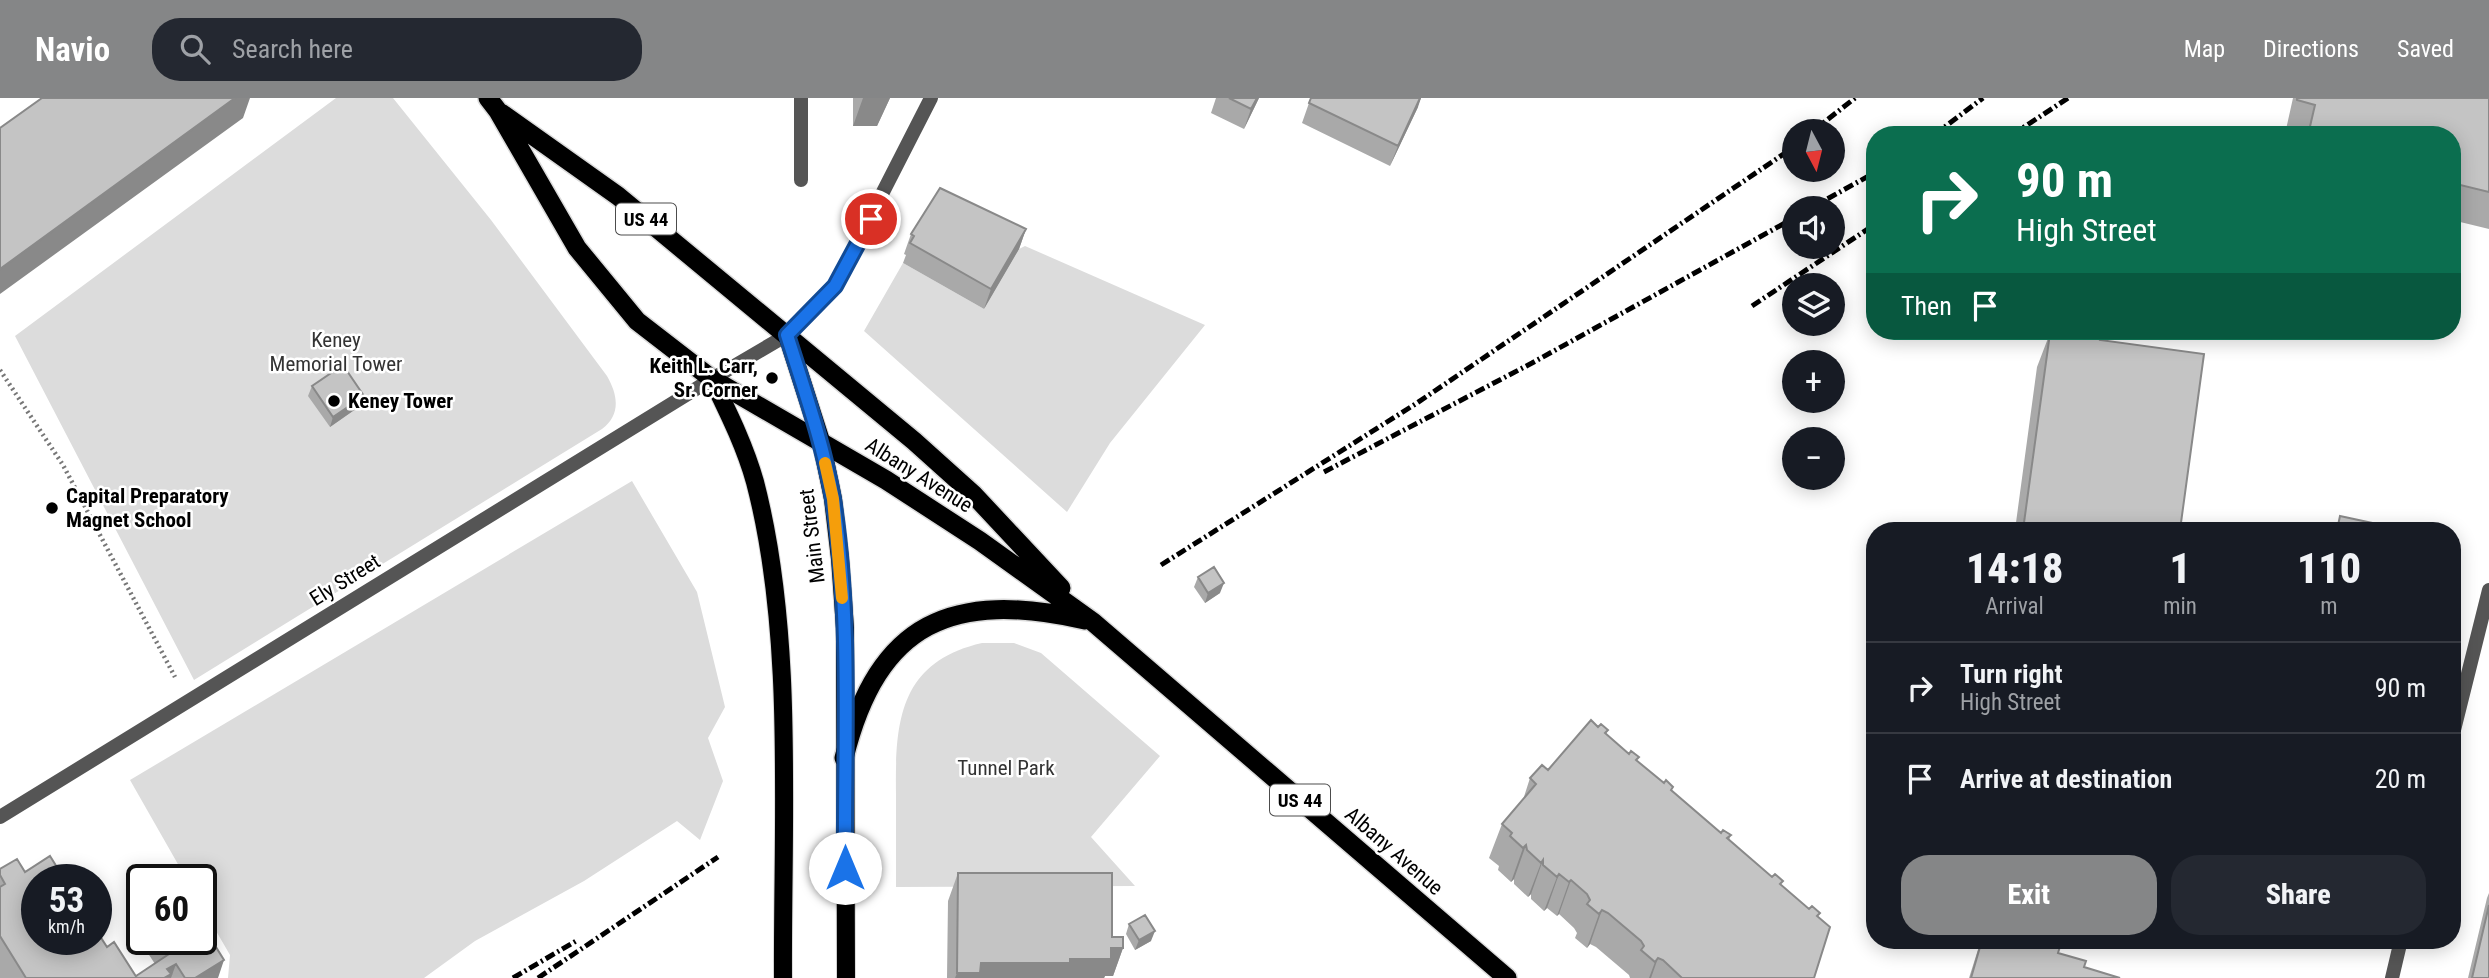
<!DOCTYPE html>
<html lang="en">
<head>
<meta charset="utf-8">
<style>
	:root { --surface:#171b24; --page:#242831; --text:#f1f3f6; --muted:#9ea1a6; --line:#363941; --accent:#858687 }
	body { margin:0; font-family:"Roboto Condensed",sans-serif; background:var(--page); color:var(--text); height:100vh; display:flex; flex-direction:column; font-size:26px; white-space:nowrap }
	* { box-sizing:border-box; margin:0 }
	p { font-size:23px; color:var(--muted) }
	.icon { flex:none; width:38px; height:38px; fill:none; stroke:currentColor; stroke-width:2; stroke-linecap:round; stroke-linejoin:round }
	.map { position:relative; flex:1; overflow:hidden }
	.panel { position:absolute; left:1866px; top:424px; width:595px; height:427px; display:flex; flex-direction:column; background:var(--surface); border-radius:28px; box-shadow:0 4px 18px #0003 }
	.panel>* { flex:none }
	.hud { position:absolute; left:1866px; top:28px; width:595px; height:214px; border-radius:28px; box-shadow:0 4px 18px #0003; background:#0b6e4f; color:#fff; overflow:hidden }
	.needle { width:46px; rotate:173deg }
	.buttons { position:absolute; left:1782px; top:21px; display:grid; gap:14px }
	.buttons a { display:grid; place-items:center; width:63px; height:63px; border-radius:50%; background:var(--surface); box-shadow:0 4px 18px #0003; font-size:35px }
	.speed { position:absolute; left:21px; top:766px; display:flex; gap:14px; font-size:35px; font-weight:700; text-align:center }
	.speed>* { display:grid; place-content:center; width:91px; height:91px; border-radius:50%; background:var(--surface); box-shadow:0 4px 18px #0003; line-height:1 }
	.speed small { font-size:18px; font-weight:400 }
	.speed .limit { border:4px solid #111; border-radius:10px; background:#fff; color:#111 }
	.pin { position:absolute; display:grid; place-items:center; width:60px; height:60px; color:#fff; margin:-30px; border:4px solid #fff; border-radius:50%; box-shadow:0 2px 7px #0007 }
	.me { position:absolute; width:77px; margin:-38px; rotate:0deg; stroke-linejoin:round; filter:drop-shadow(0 0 5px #0008) }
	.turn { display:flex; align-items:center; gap:24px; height:147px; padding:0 35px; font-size:32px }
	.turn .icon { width:91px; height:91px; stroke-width:2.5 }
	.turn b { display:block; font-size:49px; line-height:60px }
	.then { display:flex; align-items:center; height:66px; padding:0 35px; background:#0003; gap:14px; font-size:26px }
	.eta { display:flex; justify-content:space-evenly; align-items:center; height:119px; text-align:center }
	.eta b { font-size:42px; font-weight:800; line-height:49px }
	.action { display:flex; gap:14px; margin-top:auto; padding:14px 35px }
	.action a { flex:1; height:80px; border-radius:28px; background:var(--accent); color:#fff; font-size:28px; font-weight:800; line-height:80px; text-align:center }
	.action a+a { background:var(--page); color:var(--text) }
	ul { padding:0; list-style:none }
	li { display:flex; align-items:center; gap:21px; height:91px; padding:0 35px; border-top:2px solid var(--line) }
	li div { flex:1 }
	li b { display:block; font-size:26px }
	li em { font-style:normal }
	header { display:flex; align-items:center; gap:42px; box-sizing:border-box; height:98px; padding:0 35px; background:var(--accent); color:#fff }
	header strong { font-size:33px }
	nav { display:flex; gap:38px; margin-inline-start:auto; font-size:24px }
	.search { width:490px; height:63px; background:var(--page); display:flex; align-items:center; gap:18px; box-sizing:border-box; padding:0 24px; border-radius:28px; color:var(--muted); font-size:26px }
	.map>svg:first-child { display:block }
	.green { fill:#dcdcdc }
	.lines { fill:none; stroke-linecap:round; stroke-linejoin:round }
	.primary-casing { stroke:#dbdbdb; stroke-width:20 }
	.trunk-casing { stroke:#dbdbdb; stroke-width:22 }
	.path { stroke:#777; stroke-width:4.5; stroke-dasharray:2 3.5; stroke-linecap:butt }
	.minor { stroke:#555; stroke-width:14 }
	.tertiary { stroke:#555; stroke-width:14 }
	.primary { stroke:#000; stroke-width:18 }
	.trunk { stroke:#000; stroke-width:19 }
	.rail { stroke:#000; stroke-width:5; stroke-dasharray:10 3.5 2 3.5; stroke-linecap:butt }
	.wall { fill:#a9a9a9 }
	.shaded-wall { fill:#898989 }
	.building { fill:#c4c4c4; stroke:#898989; stroke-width:2 }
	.route-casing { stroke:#114b97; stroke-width:18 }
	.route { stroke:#1a73e8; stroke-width:12 }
	.slow { stroke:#f59e0b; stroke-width:12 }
	.poi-dot { fill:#000; stroke:#fff; stroke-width:2.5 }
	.labels { text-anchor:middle; stroke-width:5; stroke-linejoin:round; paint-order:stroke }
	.shield { fill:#fff; stroke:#4c4c4c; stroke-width:2 }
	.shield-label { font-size:19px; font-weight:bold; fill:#000 }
	.park-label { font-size:21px; fill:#333; stroke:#fff }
	.poi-label { font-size:21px; font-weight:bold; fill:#000; stroke:#fff; text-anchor:start }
	.street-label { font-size:21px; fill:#000; stroke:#fff }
</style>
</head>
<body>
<header>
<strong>Navio</strong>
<div class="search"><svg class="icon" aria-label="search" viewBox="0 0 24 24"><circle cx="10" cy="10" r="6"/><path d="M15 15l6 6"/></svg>Search here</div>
<nav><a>Map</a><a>Directions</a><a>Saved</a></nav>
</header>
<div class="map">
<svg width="2489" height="880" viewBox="0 0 2489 880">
	<rect width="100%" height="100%" fill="#fff"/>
	<path class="green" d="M336,0H393L491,122L607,278C618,297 621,317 602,331L194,582L15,238Z
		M1025,148L1205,227L1110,345L1067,414L864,233L903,165L984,211L1019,151Z
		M632,383L697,494L725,609L708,640L723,683L700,742L677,723L584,783L475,843L424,880H228L230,857L201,807V782H187L130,682Z
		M982,545H1014L1041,555L1160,658L1091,739L1135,788L896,789C896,759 896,728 896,697C895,624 899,564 982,545Z"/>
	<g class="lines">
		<defs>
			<path id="primary" d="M787,237L821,343L833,401L840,461L845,530L846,880
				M712,281C728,314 745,348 755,384C795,537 782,721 783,880"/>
			<path id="trunk" d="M488,0L498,13L577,150L637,223L712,281L886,382L980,443L1093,524L1507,880
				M501,15L618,98L914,343L973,396L1061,490
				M844,660C878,523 953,492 1085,522"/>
		</defs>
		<use href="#primary" class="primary-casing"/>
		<use href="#trunk" class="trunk-casing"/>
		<path class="path" d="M0,272L63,367L175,579"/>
		<path class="minor" d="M801,82V0
			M2452,640L2489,492
			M0,719L712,281
			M2392,880L2401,842"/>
		<path class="tertiary" d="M712,281L787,237L835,188L931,0"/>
		<use href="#primary" class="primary"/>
		<use href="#trunk" class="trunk"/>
		<path class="rail" d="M1813,33L1855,0
			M1934,37L1983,0
			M2012,37L2068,0
			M1811,110L1874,75
			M1752,208L1874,127
			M1324,374L1532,265L1794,120
			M1161,467L1417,305L1794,49
			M513,880L576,843
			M538,880L718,759"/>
	</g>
	<path class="wall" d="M853,0H890L877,28H853Z
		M1216,0H1259L1244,31L1211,15Z
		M2293,0H2489V131L2452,122V37H2286L2285,36Z
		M1309,5L1418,9L1390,68L1302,25Z
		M1026,131L1019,151L984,211L903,165L906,157L904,156L911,136Z
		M2078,233H2102L2100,242L2180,432H2015L2037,269L2050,235L2076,239Z
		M312,288L364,298L360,308L330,329L308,298Z
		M1198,479L1220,495L1205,505L1194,489Z
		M1598,629L1608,632L1606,636L1721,735L1731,737L1729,742L1818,819L1814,880H1630L1629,877L1596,849L1590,846L1587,850L1575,840L1577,835L1574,830L1559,816L1557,818L1547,810L1544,813L1531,801V796L1528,799L1514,786V781L1511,784L1498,772L1499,768L1489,760L1502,726L1523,702L1530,680L1548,672Z
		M0,771L25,774L107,849L136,878L155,866L138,840L142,830V842H201L218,880H0Z
		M958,775L1112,839L1123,850L1113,878H1105L1104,880H947L948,803Z
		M2489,795V880H2468L2487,800Z
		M1129,826L1151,843L1135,852L1126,836Z
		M1981,842H2062L2058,855L2084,869L2120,880H1969Z"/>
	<path class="shaded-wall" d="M235,0H250L243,20L0,196V171Z
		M863,0H890L877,28H853Z
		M1257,0H1259L1244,31L1251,11Z
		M1420,0H1421L1418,9L1390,68L1398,48Z
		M1026,131L1019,151L984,211L991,191Z
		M364,298L360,308L330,329L333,319Z
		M1224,485L1220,495L1205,505L1208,495Z
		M1526,747L1514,781L1511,784L1523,750Z
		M1543,762L1531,796L1528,799L1541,765Z
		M1559,776L1547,810L1544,813L1557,779Z
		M1571,782L1559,816L1557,818L1569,784Z
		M1602,812L1590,846L1587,850L1599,816Z
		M1155,833L1151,843L1135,852L1139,842Z
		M1111,850H1123L1113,878H1105L1104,880H955L957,875L981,865L1070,861Z
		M1658,860L1651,880H1649L1655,864Z
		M224,862L218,880H195Z
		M176,866L171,880H164L167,871Z"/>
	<path class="building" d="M42,0H235L0,171V30Z
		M1229,0H1257L1251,11Z
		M1311,0H1420L1398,48L1309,5Z
		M2297,0H2489V94L2452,85V37H2308L2315,7L2297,2Z
		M940,90L1026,131L991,191L910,145L914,138L911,136Z
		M2080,233H2102L2100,242L2204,256L2180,432H2023L2050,235L2079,239Z
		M343,267L364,298L333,319L312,288Z
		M2340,418L2405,432H2337Z
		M1214,469L1224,485L1208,495L1198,479Z
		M1591,622L1598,629L1601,626L1608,632L1605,635L1629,656L1631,653L1639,659L1636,662L1664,685L1666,682L1673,689L1671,692L1721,735L1723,732L1731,737L1727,740L1772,779L1775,776L1783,783L1780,786L1809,811L1812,808L1820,815L1817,818L1830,829L1814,880H1682L1663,862L1658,860L1655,864L1641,852L1644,848L1641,843L1608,815L1602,812L1599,816L1587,806L1590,802L1587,796L1571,782L1569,784L1559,776L1557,779L1543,767V762L1541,765L1527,752L1526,747L1523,750L1510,738L1512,735L1502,726L1536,686L1530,680L1542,667L1548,672Z
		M50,758L65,782H37V842H96V832L107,849L114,844L137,880H26L0,838V789L5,786L0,777V771L17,761L25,774Z
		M958,775H1112V839H1123V850H1111V861H1070V865H981L980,875H957Z
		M2489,807V880H2472Z
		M1145,817L1155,833L1139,842L1129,826Z
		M201,825L224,862L195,880H185L176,866L167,871L171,876L164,880H137L136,878L169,856L159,842H201Z
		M1982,842H2062L2058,855L2086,863L2084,869L2120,880H1971Z"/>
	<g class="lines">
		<defs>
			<path id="route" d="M845,770C844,648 852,522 833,401C823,345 804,291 787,237L835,188L871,121"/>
		</defs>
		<use href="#route" class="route-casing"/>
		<use href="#route" class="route"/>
		<path class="slow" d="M825,365L833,401L842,500"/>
	</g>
	<g class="poi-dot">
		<circle cx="772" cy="280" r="7"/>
		<circle cx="334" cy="303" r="7"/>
		<circle cx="52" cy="410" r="7"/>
	</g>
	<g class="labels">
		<g class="shield">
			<rect x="616" y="105.5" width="60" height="31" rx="5"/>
			<rect x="1270" y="686.5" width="60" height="31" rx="5"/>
		</g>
		<g class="shield-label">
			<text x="646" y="128">US 44</text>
			<text x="1300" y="709">US 44</text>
		</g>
		<g class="park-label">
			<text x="336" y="249">Keney<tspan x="336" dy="24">Memorial Tower</tspan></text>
			<text x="1006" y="677">Tunnel Park</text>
		</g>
		<g class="poi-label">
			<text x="758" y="275" text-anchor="end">Keith L. Carr,<tspan x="758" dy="24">Sr. Corner</tspan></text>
			<text x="348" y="310">Keney Tower</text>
			<text x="66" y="405">Capital Preparatory<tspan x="66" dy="24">Magnet School</tspan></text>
		</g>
		<g class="street-label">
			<text transform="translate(919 377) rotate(32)" y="7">Albany Avenue</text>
			<text transform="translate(812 438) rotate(-97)" y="7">Main Street</text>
			<text transform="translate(345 482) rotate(-32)" y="7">Ely Street</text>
			<text transform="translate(1394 753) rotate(41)" y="7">Albany Avenue</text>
		</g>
	</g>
</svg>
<div class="buttons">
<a><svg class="needle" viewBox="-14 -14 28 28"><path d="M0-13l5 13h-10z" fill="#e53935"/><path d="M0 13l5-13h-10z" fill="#9ea1a6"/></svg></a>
<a><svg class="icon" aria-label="sound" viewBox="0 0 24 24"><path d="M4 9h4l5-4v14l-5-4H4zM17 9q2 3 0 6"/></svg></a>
<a><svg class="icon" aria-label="layers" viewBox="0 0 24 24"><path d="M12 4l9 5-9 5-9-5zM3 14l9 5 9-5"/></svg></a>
<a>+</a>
<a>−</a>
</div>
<div class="speed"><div>53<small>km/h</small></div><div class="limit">60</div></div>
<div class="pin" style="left:871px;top:121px;background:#d93025"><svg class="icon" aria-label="arrive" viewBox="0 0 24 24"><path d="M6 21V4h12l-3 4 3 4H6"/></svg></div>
<svg class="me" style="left:845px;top:770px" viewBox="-20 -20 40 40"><circle r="19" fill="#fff"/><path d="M0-13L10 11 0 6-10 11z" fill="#1a73e8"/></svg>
<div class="hud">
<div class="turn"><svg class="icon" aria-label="right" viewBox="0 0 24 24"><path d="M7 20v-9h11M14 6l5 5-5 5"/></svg><div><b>90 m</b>High Street</div></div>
<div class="then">Then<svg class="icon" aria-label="arrive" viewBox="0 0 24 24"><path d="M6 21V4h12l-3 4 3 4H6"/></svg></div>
</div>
<section class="panel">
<div class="eta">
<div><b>14:18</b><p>Arrival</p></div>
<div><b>1</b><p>min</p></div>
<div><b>110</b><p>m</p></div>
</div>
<ul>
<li><svg class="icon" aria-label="right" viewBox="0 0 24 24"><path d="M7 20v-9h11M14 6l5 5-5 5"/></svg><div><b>Turn right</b><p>High Street</p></div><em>90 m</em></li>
<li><svg class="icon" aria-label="arrive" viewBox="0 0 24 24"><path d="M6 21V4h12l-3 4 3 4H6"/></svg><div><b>Arrive at destination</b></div><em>20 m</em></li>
</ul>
<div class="action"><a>Exit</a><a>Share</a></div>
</section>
</div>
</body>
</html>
